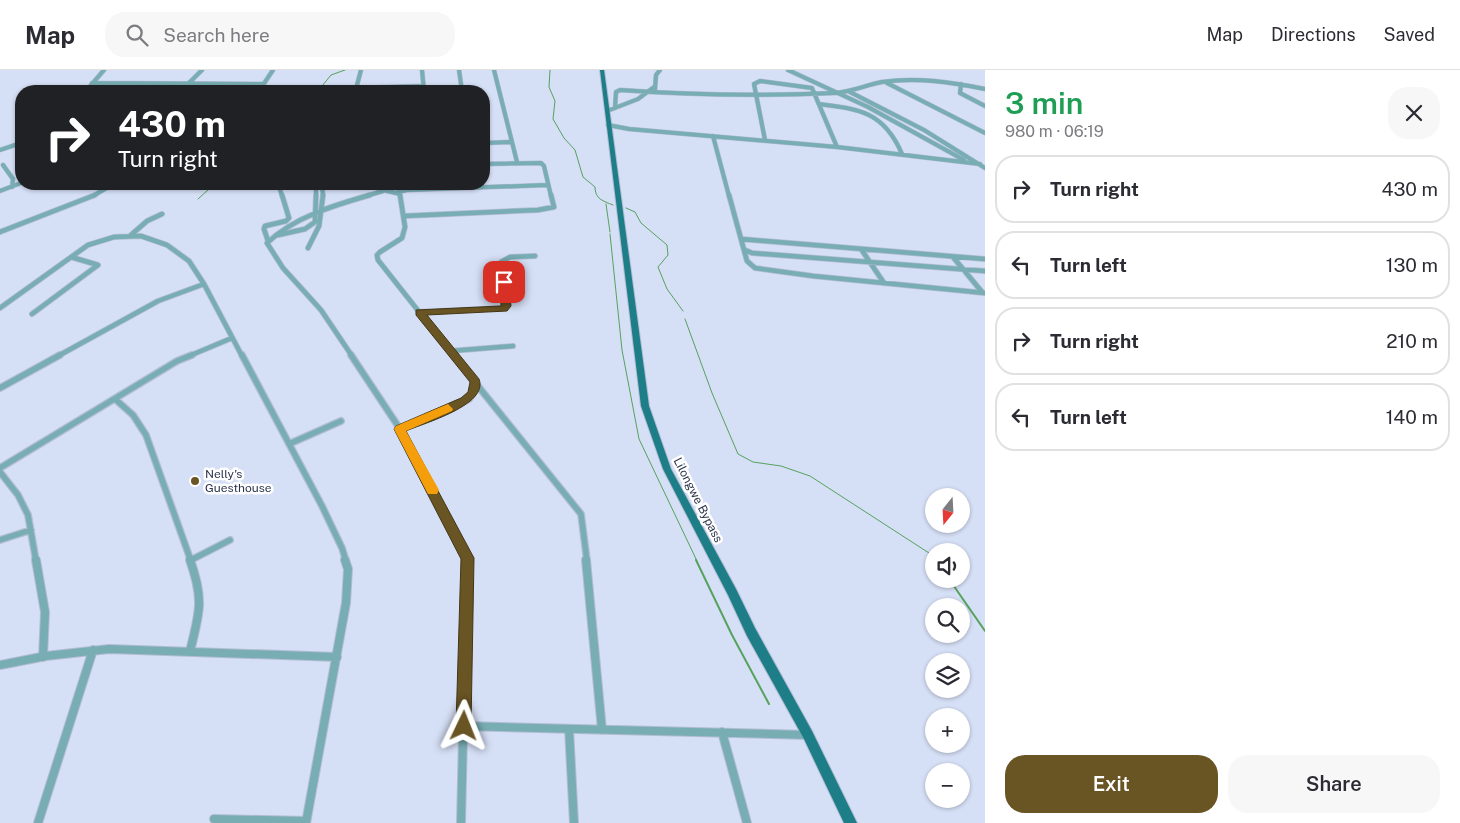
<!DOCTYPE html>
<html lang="en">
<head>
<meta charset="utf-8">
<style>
	:root { --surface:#fff; --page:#f7f7f7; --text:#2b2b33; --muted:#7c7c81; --line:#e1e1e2; --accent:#695423 }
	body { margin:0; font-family:"Public Sans",sans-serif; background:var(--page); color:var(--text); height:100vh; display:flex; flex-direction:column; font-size:19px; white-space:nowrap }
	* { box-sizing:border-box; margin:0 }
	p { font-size:16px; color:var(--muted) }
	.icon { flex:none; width:28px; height:28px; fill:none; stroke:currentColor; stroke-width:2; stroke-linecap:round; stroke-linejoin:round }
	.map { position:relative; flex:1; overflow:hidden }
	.panel { display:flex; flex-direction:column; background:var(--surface); width:475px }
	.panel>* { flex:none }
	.top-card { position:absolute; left:15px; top:15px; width:475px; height:105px; border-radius:20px; box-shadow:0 1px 4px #0004; background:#202124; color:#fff; overflow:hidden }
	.needle { width:32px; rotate:198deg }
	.fabs { position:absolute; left:925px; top:418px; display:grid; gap:10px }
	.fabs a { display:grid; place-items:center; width:45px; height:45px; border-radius:50%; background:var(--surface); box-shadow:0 1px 4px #0004; font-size:25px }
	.pin { position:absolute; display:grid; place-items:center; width:42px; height:42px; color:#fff; margin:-21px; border-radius:10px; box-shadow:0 2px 8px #0006 }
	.me { position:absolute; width:55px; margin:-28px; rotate:2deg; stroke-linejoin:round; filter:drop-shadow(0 0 4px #0008) }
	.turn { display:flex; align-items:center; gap:18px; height:105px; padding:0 20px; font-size:22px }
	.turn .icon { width:65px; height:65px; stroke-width:2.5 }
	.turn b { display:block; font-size:35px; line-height:42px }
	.round { display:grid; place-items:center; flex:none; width:52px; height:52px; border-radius:20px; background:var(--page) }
	.headline { display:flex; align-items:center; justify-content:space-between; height:85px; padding:0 20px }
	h1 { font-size:30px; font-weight:600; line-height:38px; color:#1e9e55 }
	.action { display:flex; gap:10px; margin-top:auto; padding:10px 20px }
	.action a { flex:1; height:58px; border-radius:20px; background:var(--accent); color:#fff; font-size:20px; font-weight:600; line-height:58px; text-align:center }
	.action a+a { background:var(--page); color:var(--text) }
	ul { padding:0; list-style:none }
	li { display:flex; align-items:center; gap:15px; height:68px; margin:0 10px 8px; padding:0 10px; border:2px solid var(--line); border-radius:20px }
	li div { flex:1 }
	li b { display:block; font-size:19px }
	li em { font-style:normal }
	header { display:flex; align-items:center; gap:30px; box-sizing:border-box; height:70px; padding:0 25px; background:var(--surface); border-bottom:1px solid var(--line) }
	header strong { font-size:24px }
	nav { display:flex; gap:28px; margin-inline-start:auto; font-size:18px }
	.search { width:350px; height:45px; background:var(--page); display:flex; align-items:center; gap:12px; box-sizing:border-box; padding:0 18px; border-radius:20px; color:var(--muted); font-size:19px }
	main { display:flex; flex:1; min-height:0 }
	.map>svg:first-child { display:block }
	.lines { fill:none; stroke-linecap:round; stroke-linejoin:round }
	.stream-far1 { stroke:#56a25e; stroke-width:1 }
	.stream { stroke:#56a25e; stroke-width:2 }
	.minor-far3-casing { stroke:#b3bdd3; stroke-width:5 }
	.minor-far2-casing { stroke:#b3bdd3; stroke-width:6 }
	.minor-far1-casing { stroke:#b3bdd3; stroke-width:8 }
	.minor-casing { stroke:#b3bdd3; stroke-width:10 }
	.primary-casing { stroke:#b3bdd3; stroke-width:2 }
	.minor-far3 { stroke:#78adb4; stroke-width:4 }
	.minor-far2 { stroke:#78adb4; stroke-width:4.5 }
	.minor-far1 { stroke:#78adb4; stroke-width:5.5 }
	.minor { stroke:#78adb4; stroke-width:8 }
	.primary { fill:#1e7e88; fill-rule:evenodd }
	.route { fill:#695423; stroke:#443717 }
	.slow { fill:#f59e0b }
	.poi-dot { fill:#695423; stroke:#fff; stroke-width:2 }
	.labels { text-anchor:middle; stroke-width:5; stroke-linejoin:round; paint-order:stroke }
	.poi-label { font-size:12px; fill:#2d364d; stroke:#fff; text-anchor:start }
	.street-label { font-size:12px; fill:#2d364d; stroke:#fff }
</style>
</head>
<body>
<header>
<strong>Map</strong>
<div class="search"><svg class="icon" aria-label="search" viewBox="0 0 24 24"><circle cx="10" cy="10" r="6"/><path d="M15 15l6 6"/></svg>Search here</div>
<nav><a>Map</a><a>Directions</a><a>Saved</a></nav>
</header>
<main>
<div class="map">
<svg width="985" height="753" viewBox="0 0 985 753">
	<rect width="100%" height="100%" fill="#d5dff5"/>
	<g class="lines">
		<path class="stream-far1" d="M550,0L549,17L555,31L553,49L564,68L575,80L583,107L595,117C595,129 603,131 613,135
			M318,21L331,5L345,0
			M198,129L209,119L211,114
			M606,134L610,162
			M626,138L635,142L641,153L667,175L668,185L658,197L667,219L683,241
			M610,164L622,280L639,369L697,491
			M685,249L712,323L738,384L753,392L781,396L810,406L929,483L934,489"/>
		<path class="stream" d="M696,490L732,565L769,634
			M949,509L985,561"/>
		<defs>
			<path id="minor-far3" d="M422,0L424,21
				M459,0L462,21
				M494,0L517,92
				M788,0L868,37L964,90
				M92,13L264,14
				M887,13L985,63
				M188,14L202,0
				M961,14L960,23L985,36
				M356,18L424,16
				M356,19L361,0
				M655,19L656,5L660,0
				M86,21L104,0
				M216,21L219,15L217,14
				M259,21L273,0
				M850,22L924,60L985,98
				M819,34C860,39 884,42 902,84
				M615,38L616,22L620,20C691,25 763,26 834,23C851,22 866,15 882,12C917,7 951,12 985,19
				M607,41L638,29L654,17
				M608,55L629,59L837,77L980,94
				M713,66L729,126
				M765,70L754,14L760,11L812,18L837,77
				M484,73L512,72
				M0,80L21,73
				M484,94L541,93L544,96L551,126
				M3,95L13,109L12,117
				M282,114L279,116L282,126
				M322,114L323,126
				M373,114L379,119L400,124V126
				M0,121L21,113
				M398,122L407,120L547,115
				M93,126L113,114
				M316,126V114
				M366,126L383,121"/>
			<path id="minor-far2" d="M400,125L405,157L402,168L380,182L377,185L378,190L454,286
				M729,125L747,191L755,198L813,206L985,223
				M404,146L538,140L554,137L551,125
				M0,162L95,125
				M131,165L147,151L162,144
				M278,165L305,159L315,152L316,125
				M741,169L985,189
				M268,171L264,159L265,156L286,151L289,148L282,125
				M308,178L319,156L323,125
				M861,179L884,213
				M745,180L752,183L985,201
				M953,187L982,222
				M0,238L88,175L114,167L141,166L167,175L189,191L204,214L242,286
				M419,242L505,238V216L501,192L510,187L535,186
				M32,244L98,195L71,187
				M450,281L513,276
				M58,286L158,231L204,214
				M189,286L232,268
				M352,286L321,240L283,198L267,173C294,147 335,135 370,125"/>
			<path id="minor-far1" d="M242,285L322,436L342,478L346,491
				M351,285L400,359L467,488V491
				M453,285L581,444L587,491
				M0,318L60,285
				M115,329L133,345L146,365L191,491
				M400,359L469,329L473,323L475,312
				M289,374L341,351
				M0,398L177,291L192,285
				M0,402L18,425L28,445L36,491
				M0,470L31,460
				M191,490L230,470"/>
			<path id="minor" d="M36,490L45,542L43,587
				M586,490L602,660
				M190,581C200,542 204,529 190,490
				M0,595L46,586L109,579L337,587
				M464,656L808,665
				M569,659L574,753
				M722,662L747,753
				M214,749L306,751
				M38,753L93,580
				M306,753L346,533L348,499L345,490
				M461,753L467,490"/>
			<path id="primary" d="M600,0H604L649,336L671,399L736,519L755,558L812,661L857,753H844L804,669L747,566L728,525L663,399L641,336Z"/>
		</defs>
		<use href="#minor-far3" class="minor-far3-casing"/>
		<use href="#minor-far2" class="minor-far2-casing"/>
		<use href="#minor-far1" class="minor-far1-casing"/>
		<use href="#minor" class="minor-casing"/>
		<use href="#primary" class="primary-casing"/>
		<use href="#minor-far3" class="minor-far3"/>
		<use href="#minor-far2" class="minor-far2"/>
		<use href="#minor-far1" class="minor-far1"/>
		<use href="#minor" class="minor"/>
		<use href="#primary" class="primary"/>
	</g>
	<path class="route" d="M504,209L509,212L511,236L507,241L427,245L479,309C489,335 424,353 406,361L474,488L471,656L469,661L464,663L458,661L456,656L461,489L394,359L396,356L461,328L468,322L470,312L416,245V240L501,236L500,212Z"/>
	<path class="slow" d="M448,334L453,339L452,341L406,361L439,420L437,424H428L394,359L396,356Z"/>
	<circle class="poi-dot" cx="195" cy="411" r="5"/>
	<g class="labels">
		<g class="poi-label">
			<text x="205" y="408">Nelly's<tspan x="205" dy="14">Guesthouse</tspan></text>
		</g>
		<g class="street-label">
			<text transform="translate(698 430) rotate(63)" y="4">Lilongwe Bypass</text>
		</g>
	</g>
</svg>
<div class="fabs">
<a><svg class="needle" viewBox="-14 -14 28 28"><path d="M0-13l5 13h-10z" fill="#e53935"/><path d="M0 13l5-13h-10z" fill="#7c7c81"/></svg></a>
<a><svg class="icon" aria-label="sound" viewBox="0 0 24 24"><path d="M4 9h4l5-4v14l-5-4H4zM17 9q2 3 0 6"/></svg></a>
<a><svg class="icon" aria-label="search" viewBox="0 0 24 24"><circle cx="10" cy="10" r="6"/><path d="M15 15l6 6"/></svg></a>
<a><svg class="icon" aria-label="layers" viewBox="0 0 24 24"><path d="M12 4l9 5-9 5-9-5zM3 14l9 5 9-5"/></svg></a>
<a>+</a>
<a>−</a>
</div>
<div class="pin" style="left:504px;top:212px;background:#d93025"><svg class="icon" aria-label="arrive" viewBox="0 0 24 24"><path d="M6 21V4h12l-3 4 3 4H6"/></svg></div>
<svg class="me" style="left:464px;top:656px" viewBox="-20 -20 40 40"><path d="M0-17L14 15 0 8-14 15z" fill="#695423" stroke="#fff" stroke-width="4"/></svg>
<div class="top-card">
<div class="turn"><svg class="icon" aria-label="right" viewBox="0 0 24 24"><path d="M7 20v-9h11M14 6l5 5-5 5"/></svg><div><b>430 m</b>Turn right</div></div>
</div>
</div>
<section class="panel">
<div class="headline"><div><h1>3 min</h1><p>980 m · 06:19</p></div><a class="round"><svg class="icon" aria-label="close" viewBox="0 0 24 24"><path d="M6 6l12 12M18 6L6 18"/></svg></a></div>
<ul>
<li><svg class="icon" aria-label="right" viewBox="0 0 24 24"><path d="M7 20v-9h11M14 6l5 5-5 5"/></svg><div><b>Turn right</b></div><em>430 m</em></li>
<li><svg class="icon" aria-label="left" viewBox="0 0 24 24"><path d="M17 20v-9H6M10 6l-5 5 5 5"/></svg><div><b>Turn left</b></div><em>130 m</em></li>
<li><svg class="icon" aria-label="right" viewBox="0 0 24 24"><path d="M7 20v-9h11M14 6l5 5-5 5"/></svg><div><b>Turn right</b></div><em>210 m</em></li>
<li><svg class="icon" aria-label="left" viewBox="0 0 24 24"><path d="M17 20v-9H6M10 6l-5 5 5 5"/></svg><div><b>Turn left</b></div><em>140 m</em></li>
</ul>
<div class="action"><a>Exit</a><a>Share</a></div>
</section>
</main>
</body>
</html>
